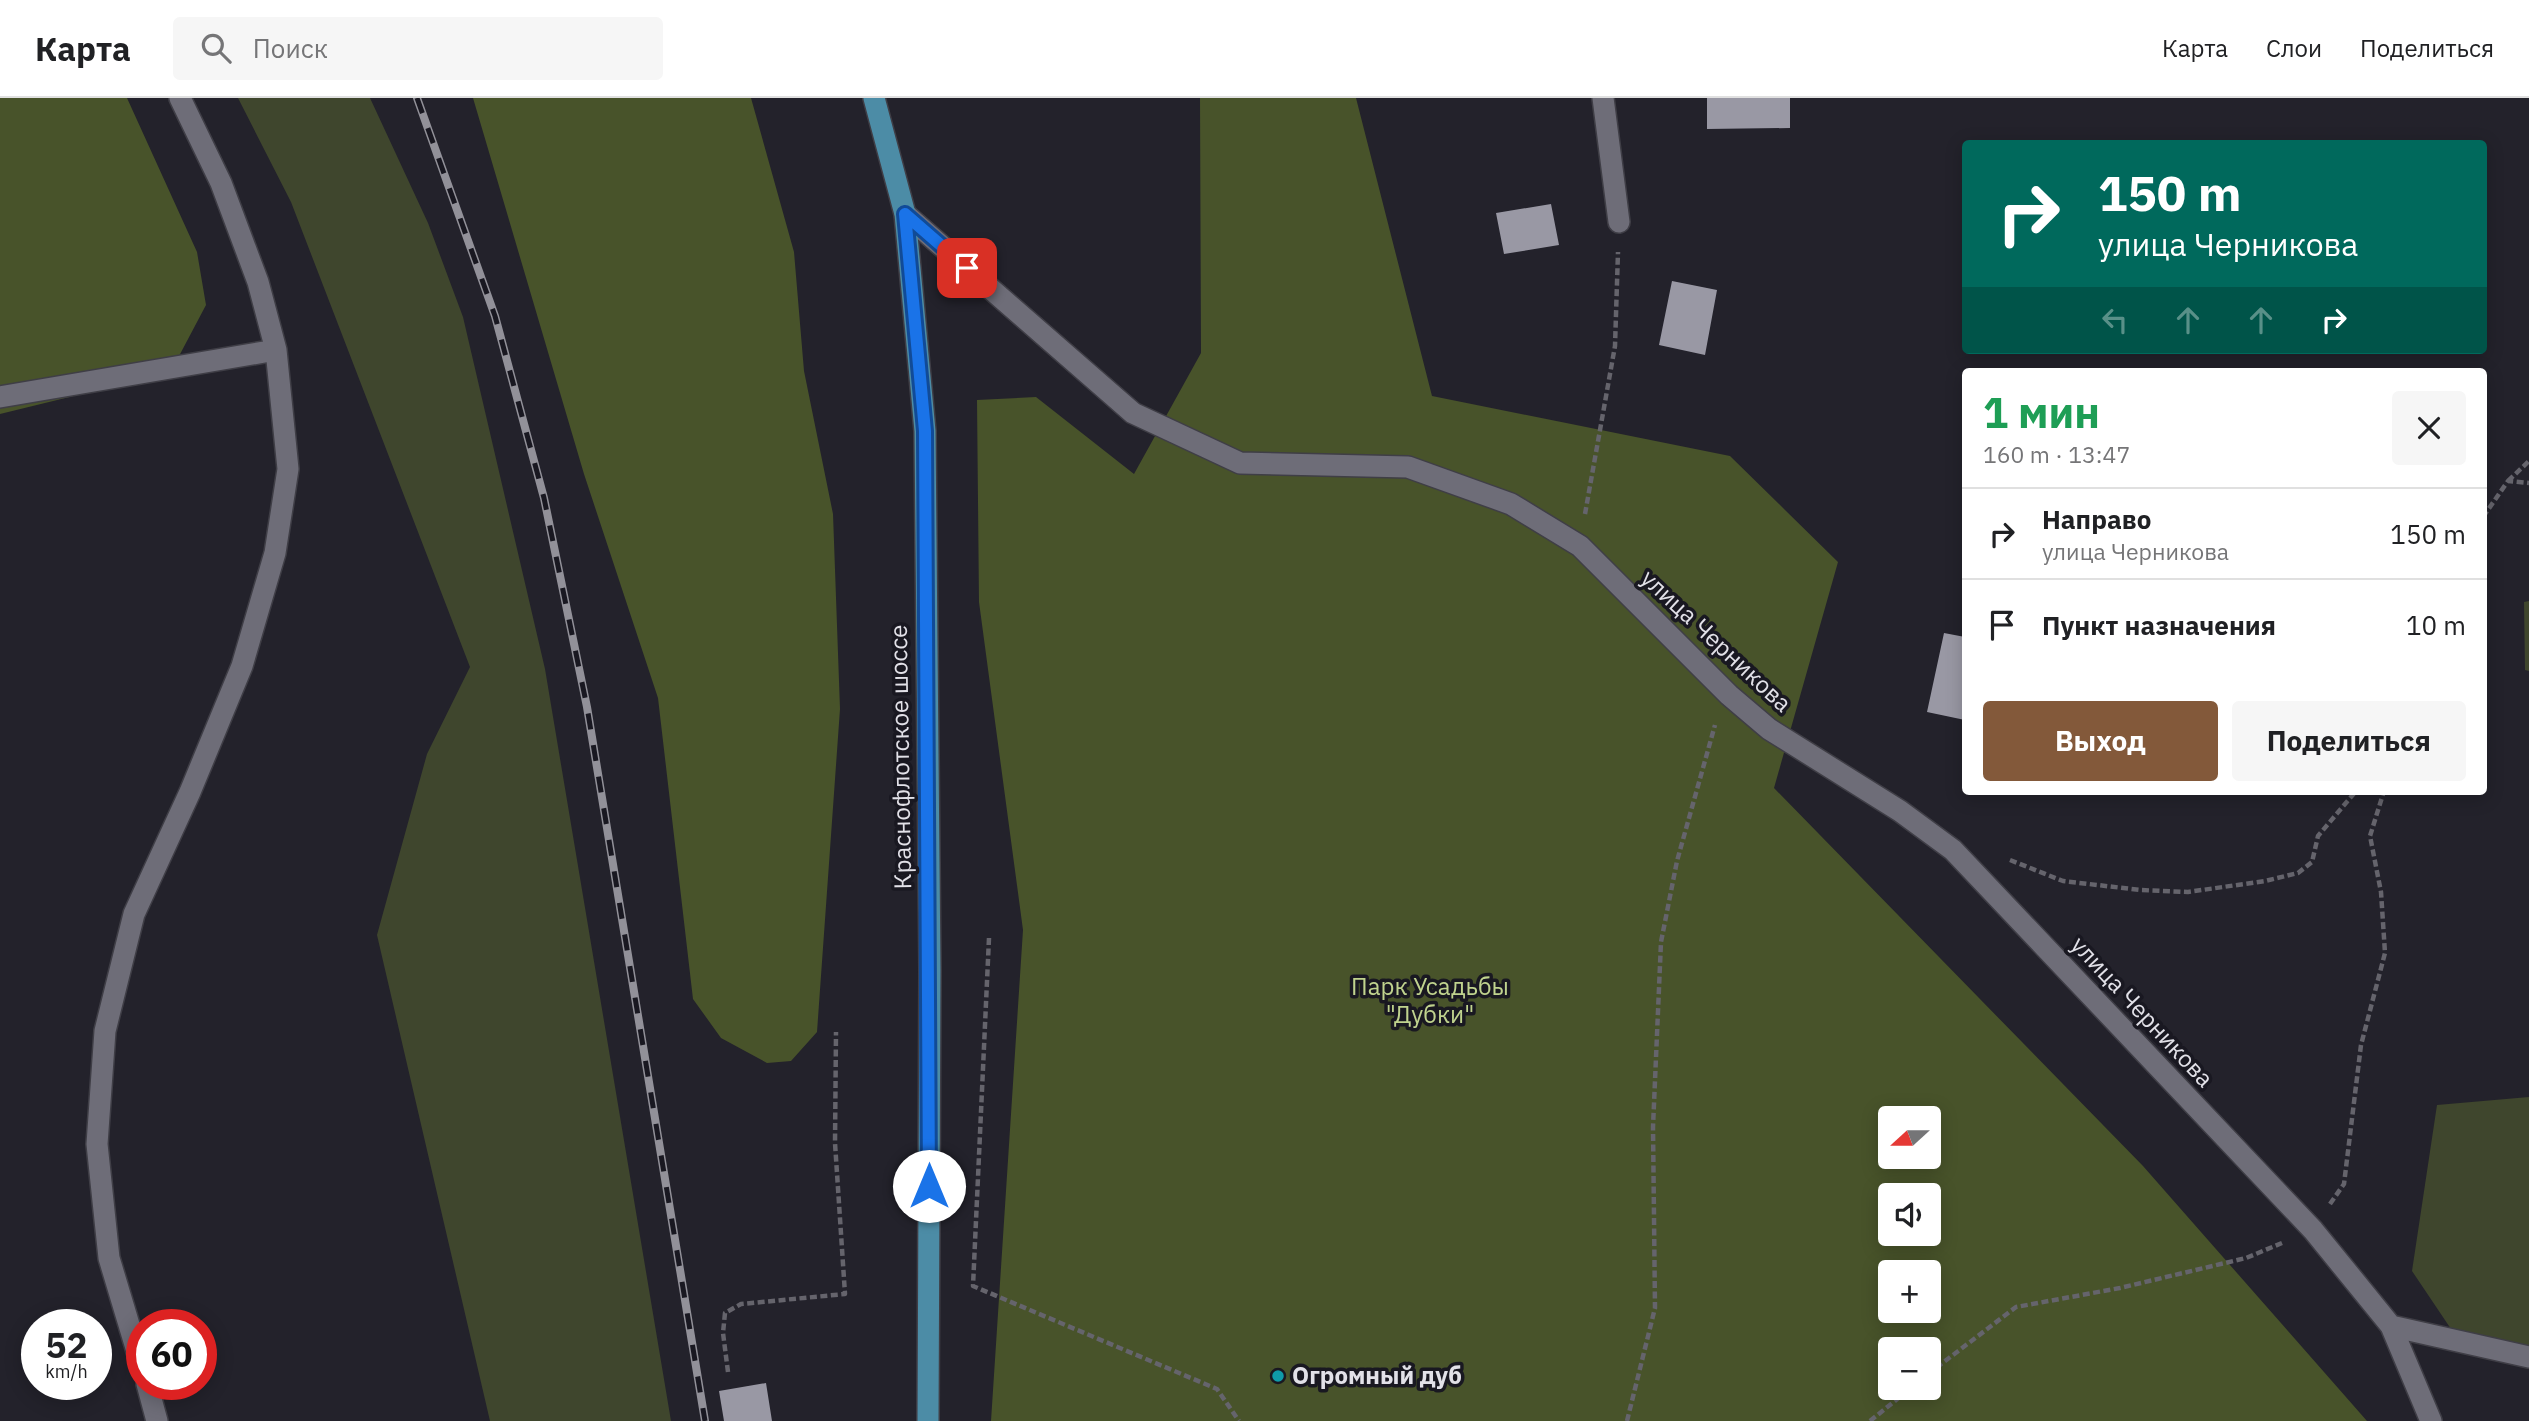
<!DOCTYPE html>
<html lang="ru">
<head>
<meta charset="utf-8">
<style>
	:root { --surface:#fff; --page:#f6f6f6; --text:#202124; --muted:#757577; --line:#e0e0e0; --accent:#83593a }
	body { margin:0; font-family:"IBM Plex Sans",sans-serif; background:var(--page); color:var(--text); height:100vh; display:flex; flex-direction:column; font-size:26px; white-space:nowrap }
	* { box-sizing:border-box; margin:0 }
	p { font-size:23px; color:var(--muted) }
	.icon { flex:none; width:38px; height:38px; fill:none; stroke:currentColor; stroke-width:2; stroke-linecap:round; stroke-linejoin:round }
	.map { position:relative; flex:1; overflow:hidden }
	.panel { position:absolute; left:1962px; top:270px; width:525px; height:427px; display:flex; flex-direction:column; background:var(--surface); border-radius:7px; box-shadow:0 4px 18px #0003 }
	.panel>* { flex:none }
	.top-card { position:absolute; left:1962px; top:42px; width:525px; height:214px; border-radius:7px; box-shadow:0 4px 18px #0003; background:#00695c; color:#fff; overflow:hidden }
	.needle { width:46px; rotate:249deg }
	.buttons { position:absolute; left:1878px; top:1008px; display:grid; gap:14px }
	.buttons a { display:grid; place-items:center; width:63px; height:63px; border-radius:7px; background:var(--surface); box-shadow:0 4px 18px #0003; font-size:35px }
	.speed { position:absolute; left:21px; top:1211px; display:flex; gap:14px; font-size:35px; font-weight:700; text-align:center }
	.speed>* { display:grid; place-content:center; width:91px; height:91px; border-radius:50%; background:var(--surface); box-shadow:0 4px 18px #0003; line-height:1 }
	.speed small { font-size:18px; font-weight:400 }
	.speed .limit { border:10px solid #d22; background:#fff; color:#111 }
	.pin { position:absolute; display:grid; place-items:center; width:60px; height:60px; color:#fff; margin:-30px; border-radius:14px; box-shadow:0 4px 10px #0006 }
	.me { position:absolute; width:77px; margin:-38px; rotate:0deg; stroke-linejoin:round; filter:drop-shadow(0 0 5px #0008) }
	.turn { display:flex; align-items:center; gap:24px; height:147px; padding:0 21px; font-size:32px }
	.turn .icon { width:91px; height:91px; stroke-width:2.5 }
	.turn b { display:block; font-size:49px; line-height:60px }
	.lanes { display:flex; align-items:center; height:66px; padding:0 21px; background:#0003; justify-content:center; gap:35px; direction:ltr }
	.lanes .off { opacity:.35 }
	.round { display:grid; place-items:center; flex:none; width:74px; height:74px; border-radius:7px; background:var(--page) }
	.overview { display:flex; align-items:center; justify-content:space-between; height:119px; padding:0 21px }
	h1 { font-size:42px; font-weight:800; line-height:52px; color:#1e9e55 }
	.button { display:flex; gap:14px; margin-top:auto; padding:14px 21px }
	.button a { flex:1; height:80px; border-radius:7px; background:var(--accent); color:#fff; font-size:28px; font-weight:800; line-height:80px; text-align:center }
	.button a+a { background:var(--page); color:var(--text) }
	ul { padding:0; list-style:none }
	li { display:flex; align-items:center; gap:21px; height:91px; padding:0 21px; border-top:2px solid var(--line) }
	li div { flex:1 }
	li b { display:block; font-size:26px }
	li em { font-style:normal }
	header { display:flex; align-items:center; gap:42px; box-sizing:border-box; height:98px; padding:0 35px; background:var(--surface); border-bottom:2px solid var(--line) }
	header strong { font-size:33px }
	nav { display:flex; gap:38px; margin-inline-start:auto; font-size:24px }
	.search { width:490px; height:63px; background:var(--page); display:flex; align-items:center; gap:18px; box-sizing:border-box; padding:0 24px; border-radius:7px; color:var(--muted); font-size:26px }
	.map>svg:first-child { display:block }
	.green { fill:#3f462d }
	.forest { fill:#48532a; fill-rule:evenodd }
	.building { fill:#9998a4 }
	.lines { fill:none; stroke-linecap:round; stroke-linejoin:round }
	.minor-casing { stroke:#3f3e46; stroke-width:24 }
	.major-casing { stroke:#3f3e46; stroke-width:24 }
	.path { stroke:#65646c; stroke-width:4.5; stroke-dasharray:7 3.5; stroke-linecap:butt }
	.minor { stroke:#6e6d78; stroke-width:21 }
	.major { stroke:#4c8ca6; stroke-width:21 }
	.rail-casing { stroke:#929199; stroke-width:8 }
	.rail { stroke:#191821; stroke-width:5; stroke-dasharray:16; stroke-linecap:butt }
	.route-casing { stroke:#114b97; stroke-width:18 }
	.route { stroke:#1a73e8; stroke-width:12 }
	.culture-dot { fill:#0f9aa8; stroke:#191821; stroke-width:2.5 }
	.labels { text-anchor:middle; stroke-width:7; stroke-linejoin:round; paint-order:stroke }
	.street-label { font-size:24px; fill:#e2e1e8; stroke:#191821 }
	.park-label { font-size:24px; fill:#c0d38e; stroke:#191821 }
	.poi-label { font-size:24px; font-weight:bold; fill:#e2e1e8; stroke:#191821; text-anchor:start }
</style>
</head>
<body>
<header>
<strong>Карта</strong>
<div class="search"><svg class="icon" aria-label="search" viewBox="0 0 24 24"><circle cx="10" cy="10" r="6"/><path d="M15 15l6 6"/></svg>Поиск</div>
<nav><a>Карта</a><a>Слои</a><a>Поделиться</a></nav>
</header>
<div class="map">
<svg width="2529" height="1323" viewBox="0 0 2529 1323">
	<rect width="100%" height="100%" fill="#23222b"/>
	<path class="green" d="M238,0H370L428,125L463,219L545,571L671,1323H490L377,837L427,656L470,569L291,104Z
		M2529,503V573L2525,572L2524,504Z
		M2529,999V1253L2453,1234L2412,1173L2437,1007Z"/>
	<path class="forest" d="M0,0H127L197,154L206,207L178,260L94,293L0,316Z
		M473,0H751L794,154L804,273L833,416L840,611L817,934L791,963L767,965L721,940L693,901L658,600L584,376Z
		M1200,0H1356L1432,298L1730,358L1838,464L1774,690L2143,1068L2367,1323H991L1023,832L979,504L977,302L1036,299L1134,376L1201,255ZM1890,1020H1928V1059H1890ZM1890,1097H1928V1136H1890ZM1890,1174H1928V1213H1890ZM1890,1251H1928V1290H1890Z"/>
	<path class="building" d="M1707,0H1790V30L1707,31Z
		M1551,106L1559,147L1504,156L1496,115Z
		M1672,183L1717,192L1705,257L1659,247Z
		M1944,535L1965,539V622L1927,614Z
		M766,1285L772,1323H724L719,1293Z"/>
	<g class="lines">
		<defs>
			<path id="minor" d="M1603,0L1619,124
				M905,116L1133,315L1240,365L1408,369L1511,406L1580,448L1729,597L1769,631L1900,713L1953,752L2313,1132L2391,1228L2431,1323
				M0,299L276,252
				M2391,1228L2529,1259
				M142,1270L109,1160L97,1046L105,933L134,816L190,694L242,568L275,455L288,371L276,252L258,184L221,85L180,0
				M147,1286L157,1323"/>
			<path id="major" d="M874,0L905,116L925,333L930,872L928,1323"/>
		</defs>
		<use href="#minor" class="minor-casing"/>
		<use href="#major" class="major-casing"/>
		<path class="path" d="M2508,383L2529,363
			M1585,416L1615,248L1618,154
			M2483,419L2508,383L2529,385
			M2010,762L2063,783L2140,792L2188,794L2265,783L2298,775L2312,764L2318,738L2356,693
			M989,840L973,1188L1217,1291L1239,1323
			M2330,1106L2344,1086L2361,947L2385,855L2381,794L2370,738L2384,693
			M728,1274L723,1235L725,1215L741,1206L845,1196L835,1045L836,934
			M1928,1276L2016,1209L2120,1190L2246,1160L2282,1145
			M1627,1323L1655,1210L1653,1029L1661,844L1677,763L1715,627
			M1870,1323L1911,1290"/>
		<use href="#minor" class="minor"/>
		<use href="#major" class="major"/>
		<defs>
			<path id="rail" d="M417,0L495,218L544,400L587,609L705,1323"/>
		</defs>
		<use href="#rail" class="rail-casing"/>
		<use href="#rail" class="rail"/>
	</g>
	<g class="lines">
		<defs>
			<path id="route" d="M929,1088L925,333L905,116L967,170"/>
		</defs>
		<use href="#route" class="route-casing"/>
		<use href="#route" class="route"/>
	</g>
	<circle class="culture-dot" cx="1278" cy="1278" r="7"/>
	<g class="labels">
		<g class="street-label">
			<text transform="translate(1716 543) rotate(43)" y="8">улица Черникова</text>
			<text transform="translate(901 659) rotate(-91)" y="8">Краснофлотское шоссе</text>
			<text transform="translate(2142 914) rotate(47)" y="8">улица Черникова</text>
		</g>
		<g class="park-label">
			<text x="1430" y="897">Парк Усадьбы<tspan x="1430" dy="28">"Дубки"</tspan></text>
		</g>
		<g class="poi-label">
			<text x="1292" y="1286">Огромный дуб</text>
		</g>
	</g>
</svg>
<div class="buttons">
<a><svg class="needle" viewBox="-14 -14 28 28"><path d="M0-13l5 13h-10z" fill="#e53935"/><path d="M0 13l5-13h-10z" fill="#757577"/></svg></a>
<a><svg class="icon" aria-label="sound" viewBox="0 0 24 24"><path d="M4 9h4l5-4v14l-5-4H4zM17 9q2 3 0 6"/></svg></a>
<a>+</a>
<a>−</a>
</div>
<div class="speed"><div>52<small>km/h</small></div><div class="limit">60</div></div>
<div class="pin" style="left:967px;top:170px;background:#d93025"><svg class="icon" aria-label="arrive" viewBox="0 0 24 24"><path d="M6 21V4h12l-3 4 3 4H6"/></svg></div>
<svg class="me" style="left:929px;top:1088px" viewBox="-20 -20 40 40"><circle r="19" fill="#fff"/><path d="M0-13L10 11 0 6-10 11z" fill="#1a73e8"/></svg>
<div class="top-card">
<div class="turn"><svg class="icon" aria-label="right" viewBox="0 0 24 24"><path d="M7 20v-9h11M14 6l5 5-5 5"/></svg><div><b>150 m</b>улица Черникова</div></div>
<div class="lanes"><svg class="icon off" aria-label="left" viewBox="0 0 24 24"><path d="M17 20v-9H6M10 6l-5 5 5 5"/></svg><svg class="icon off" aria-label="ahead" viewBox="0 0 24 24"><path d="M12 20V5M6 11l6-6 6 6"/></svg><svg class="icon off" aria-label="ahead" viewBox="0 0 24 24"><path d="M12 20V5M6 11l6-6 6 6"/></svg><svg class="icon" aria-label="right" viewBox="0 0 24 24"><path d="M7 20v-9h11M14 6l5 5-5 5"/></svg></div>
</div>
<section class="panel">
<div class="overview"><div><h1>1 мин</h1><p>160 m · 13:47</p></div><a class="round"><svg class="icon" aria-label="close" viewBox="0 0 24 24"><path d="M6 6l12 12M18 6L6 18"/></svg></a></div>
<ul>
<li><svg class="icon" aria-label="right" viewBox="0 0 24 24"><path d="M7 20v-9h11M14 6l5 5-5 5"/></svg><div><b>Направо</b><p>улица Черникова</p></div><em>150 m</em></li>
<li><svg class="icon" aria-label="arrive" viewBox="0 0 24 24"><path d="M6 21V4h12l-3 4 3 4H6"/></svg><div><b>Пункт назначения</b></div><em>10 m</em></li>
</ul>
<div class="button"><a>Выход</a><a>Поделиться</a></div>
</section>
</div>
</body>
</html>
